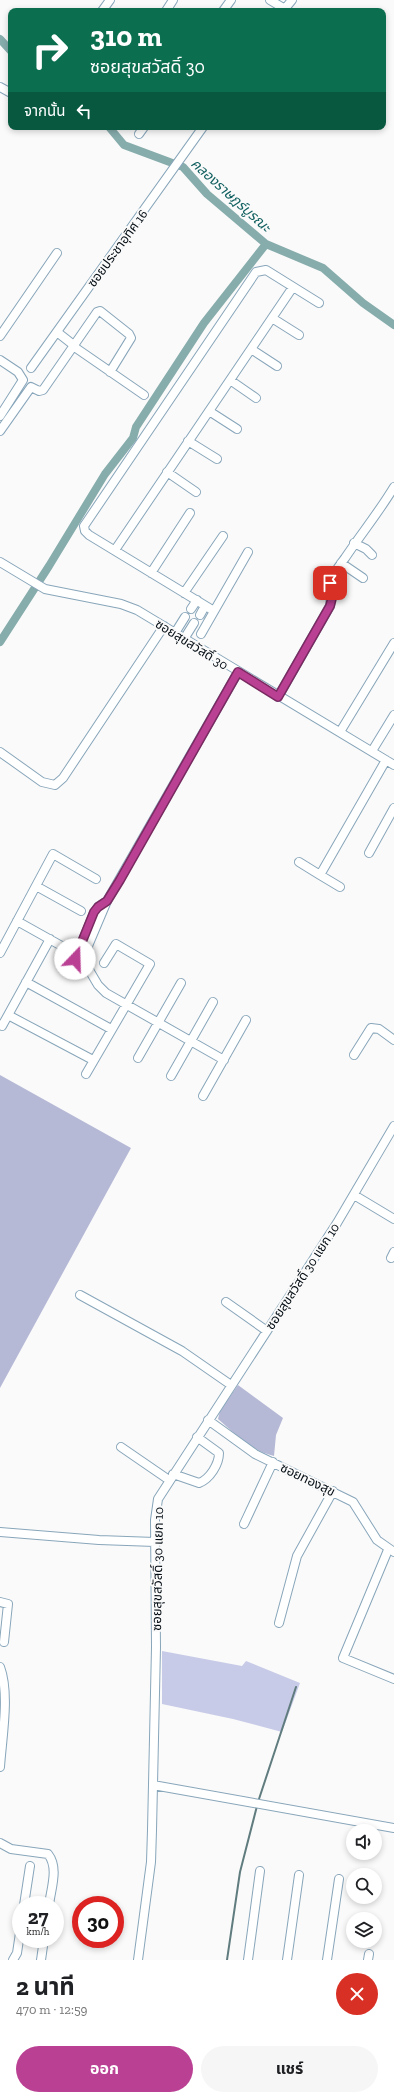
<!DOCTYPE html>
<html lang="th">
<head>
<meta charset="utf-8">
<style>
	:root { --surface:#fff; --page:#f6f6f6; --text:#202124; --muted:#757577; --accent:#ba4094 }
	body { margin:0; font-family:"Zilla Slab","Noto Sans Thai",serif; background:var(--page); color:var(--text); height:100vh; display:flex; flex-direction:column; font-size:15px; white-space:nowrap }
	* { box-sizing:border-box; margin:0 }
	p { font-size:13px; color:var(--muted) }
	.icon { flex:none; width:22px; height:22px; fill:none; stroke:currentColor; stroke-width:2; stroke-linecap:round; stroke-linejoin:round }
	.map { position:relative; height:1960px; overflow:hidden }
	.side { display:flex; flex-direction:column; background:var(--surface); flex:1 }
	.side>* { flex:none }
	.banner { position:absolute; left:8px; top:8px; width:378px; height:122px; border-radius:8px; box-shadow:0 2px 6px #0003; background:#0b6e4f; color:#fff; overflow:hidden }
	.controls { position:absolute; left:346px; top:1824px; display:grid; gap:8px }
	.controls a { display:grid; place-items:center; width:36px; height:36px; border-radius:50%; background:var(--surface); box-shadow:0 2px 6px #0003; font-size:20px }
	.speed { position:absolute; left:12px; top:1896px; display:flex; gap:8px; font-size:20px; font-weight:700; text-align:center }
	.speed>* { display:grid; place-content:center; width:52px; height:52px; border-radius:50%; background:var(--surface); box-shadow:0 2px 6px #0003; line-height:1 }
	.speed small { font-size:10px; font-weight:400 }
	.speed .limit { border:6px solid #d22; background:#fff; color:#111 }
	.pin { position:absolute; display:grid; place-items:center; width:34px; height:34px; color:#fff; margin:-17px; border-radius:8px; box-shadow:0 2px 6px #0006 }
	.me { position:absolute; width:44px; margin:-22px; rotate:21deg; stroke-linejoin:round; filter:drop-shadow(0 0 3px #0008) }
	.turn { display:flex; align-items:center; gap:14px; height:84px; padding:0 16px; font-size:18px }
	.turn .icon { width:52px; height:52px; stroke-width:2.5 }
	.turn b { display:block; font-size:28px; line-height:34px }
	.then { display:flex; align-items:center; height:38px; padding:0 16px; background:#0003; gap:8px; font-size:15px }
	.round { display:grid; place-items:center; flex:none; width:42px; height:42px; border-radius:21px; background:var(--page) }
	.overview { display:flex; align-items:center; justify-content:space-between; height:68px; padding:0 16px }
	h1 { font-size:24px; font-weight:700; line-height:30px }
	.primary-button { display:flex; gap:8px; margin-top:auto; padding:8px 16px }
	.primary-button a { flex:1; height:46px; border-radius:24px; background:var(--accent); color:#fff; font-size:16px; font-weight:700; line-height:46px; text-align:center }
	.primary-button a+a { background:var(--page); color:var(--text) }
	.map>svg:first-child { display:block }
	.green { fill:#c7cbe7 }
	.forest { fill:#b6b9d6 }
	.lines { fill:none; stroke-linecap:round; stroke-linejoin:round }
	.stream { stroke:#607c7e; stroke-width:2 }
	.canal { stroke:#87acac; stroke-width:8 }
	.street-casing { stroke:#88a6ba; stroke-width:10 }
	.street { stroke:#fff; stroke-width:8 }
	.route-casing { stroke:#792a60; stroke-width:10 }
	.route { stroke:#ba4094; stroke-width:7 }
	.labels { text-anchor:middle; stroke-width:4; stroke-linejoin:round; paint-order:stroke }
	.street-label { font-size:13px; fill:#040d14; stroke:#fafafa }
	.water-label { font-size:14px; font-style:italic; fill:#126060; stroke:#fafafa }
</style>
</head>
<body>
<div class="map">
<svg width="394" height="1960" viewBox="0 0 394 1960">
	<rect width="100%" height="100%" fill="#fafafa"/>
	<path class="green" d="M162,1651L242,1666L246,1661L300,1683L282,1732L233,1719L162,1704Z"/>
	<path class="forest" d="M0,1075L131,1148L0,1388Z
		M238,1385L283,1418L276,1435L274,1456C252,1451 234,1433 218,1419L220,1411Z"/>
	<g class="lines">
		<path class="stream" d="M258,1802L296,1687
			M227,1960L240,1872L257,1806"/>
		<path class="canal" d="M0,39L11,51
			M109,127L124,145L183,167L207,194L266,244L323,268L363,303L394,325
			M0,642L49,566L105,474L133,438L136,427L204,323L266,244"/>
		<defs>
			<path id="street" d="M270,0L285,9
				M102,11L110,0
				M166,11L173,0
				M223,11L231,0
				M283,11L292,0
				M0,87L11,93
				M139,134L144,127
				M272,318L299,335
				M57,332L71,343
				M0,336L57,253
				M73,346L144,395
				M251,349L277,366
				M0,360L18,372L23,380L0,416
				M31,368L203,127
				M230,380L256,398
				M209,411L237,429
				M0,431L31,387L39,391L43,390L97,312L100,311L129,334L131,338L110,372
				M188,441L217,459
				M167,472L196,492
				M354,543L366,549L372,555
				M115,550L293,287
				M0,562L45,589L121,604L137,610L394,765
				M341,563L363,578
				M151,573L190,513
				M184,593L223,536
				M191,609L197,600
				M214,611L89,535L85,531L84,526L256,272L266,270L319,303
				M200,615L205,606
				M175,633L185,617
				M201,634L248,552
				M184,639L194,623
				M278,697L330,606C332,598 328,589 331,582C333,573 340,565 345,558C361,534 379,512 394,487
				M340,732L394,643
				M372,751L394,715
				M0,752L42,782L55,785L63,778L164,626
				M369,853L394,808
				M299,862L320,875
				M36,886L81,911
				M340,887L320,875L386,760
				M17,921L76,954
				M75 958a6 6 0 1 1 12 0a6 6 0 1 1-12 0Z
				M78,952L94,913L98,907L107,901
				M0,953L53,854L96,879
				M85,953L107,901L238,672
				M85,963L98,985L106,993L224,1060
				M26,982L111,1029
				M8,1015L93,1060
				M0,1025L2,1026L50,939
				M354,1055L371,1028L379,1029L394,1040
				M138,1058L181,983
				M86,1074L150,964L116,944L104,963
				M171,1076L213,1002
				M203,1096L246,1020
				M354,1195L394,1219
				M391,1258L394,1252
				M80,1295L182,1351L231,1385
				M226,1302L267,1331
				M208,1420L255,1454L353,1502L377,1540L394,1552
				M121,1447L169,1480
				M173,1474L199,1483C210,1479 219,1464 219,1453L197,1437
				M244,1524L273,1462
				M0,1532L99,1540L155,1542
				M388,1550L343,1658L394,1679
				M0,1602L8,1604L4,1642
				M279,1623L297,1556L333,1491
				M0,1667C10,1694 2,1737 0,1767
				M153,1785L394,1828
				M0,1843L11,1849L48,1854C59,1868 51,1888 49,1905
				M24,1905L30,1866
				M13,1960L17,1953L21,1926
				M41,1960L44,1939
				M138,1960L151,1862L152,1830L156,1647L155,1520L158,1499L337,1223L394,1126
				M248,1960L260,1871
				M287,1960L299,1875
				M327,1960L339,1879
				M368,1960L369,1954"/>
		</defs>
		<use href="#street" class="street-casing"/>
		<use href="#street" class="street"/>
	</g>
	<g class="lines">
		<defs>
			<path id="route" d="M75,959L94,912L98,907L107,901L120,880L238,672L278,697L330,606L332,598L330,583"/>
		</defs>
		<use href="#route" class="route-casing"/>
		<use href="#route" class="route"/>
	</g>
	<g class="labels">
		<g class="street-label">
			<text transform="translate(117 248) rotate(-54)" y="5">ซอยประชาอุทิศ 16</text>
			<text transform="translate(192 644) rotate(32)" y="5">ซอยสุขสวัสดิ์ 30</text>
			<text transform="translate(302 1276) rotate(-57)" y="5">ซอยสุขสวัสดิ์ 30 แยก 10</text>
			<text transform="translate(308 1479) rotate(26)" y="5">ซอยทองสุข</text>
			<text transform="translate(157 1569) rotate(-89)" y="5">ซอยสุขสวัสดิ์ 30 แยก 10</text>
		</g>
		<g class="water-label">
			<text transform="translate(231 195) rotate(42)" y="5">คลองราษฎร์บูรณะ</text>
		</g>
	</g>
</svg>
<div class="controls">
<a><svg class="icon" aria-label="sound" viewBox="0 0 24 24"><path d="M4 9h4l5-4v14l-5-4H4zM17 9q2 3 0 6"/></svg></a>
<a><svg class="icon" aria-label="search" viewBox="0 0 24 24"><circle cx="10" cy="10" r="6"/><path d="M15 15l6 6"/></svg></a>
<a><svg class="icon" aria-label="layers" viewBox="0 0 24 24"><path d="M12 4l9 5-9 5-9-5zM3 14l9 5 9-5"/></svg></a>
</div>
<div class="speed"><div>27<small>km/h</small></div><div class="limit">30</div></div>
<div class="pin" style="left:330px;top:583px;background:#d93025"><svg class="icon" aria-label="arrive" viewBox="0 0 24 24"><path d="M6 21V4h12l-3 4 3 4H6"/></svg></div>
<svg class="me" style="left:75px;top:959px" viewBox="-20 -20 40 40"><circle r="19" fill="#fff"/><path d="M0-13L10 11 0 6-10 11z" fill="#ba4094"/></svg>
<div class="banner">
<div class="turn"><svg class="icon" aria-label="right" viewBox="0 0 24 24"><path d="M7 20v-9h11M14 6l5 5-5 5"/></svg><div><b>310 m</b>ซอยสุขสวัสดิ์ 30</div></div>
<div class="then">จากนั้น<svg class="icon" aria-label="left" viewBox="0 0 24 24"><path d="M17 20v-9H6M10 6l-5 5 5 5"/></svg></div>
</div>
</div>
<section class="side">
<div class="overview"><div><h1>2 นาที</h1><p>470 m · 12:59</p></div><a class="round" style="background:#d93025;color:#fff"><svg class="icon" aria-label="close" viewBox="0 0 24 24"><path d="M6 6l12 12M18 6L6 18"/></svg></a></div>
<div class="primary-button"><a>ออก</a><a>แชร์</a></div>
</section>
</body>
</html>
